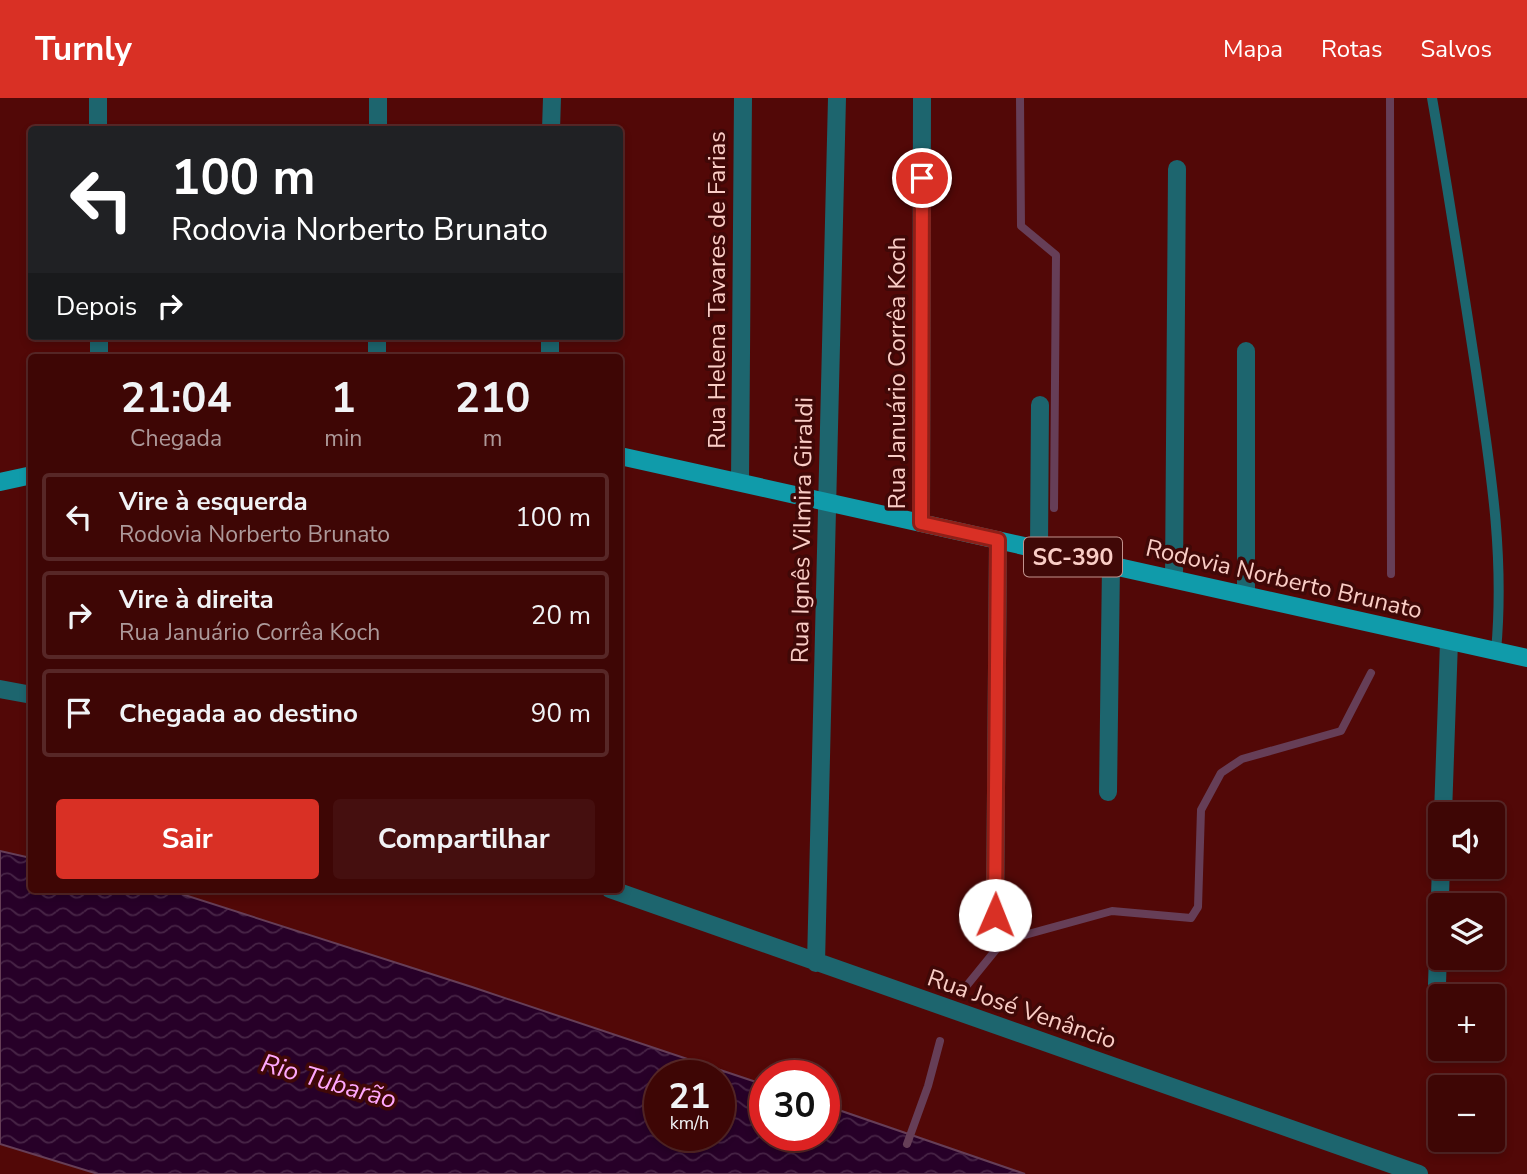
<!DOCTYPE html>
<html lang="pt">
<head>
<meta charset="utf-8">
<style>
	:root { --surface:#3e0605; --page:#450f0f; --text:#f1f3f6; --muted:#ad999a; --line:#572727; --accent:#d93025 }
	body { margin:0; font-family:"Nunito Sans",sans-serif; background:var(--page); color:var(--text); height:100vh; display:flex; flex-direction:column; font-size:26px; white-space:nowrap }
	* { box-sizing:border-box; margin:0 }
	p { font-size:23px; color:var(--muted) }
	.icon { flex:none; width:38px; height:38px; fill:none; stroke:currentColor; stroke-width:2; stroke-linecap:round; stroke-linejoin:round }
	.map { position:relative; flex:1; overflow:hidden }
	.panel { position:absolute; left:28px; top:256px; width:595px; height:539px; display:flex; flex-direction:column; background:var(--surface); border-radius:7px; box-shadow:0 4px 10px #0003,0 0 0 2px var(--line) }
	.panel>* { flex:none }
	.hud { position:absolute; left:28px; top:28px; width:595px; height:214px; border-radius:7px; box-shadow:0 4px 10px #0003,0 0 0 2px var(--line); background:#202124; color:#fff; overflow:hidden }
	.controls { position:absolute; left:1428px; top:704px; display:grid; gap:14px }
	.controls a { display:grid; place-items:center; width:77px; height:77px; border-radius:7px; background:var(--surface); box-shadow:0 4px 10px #0003,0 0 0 2px var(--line); font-size:35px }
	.speed { position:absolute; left:644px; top:962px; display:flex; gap:14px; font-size:35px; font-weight:700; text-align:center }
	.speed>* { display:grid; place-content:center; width:91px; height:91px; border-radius:50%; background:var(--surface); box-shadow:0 4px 10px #0003,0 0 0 2px var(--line); line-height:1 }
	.speed small { font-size:18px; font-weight:400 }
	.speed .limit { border:10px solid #d22; background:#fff; color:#111 }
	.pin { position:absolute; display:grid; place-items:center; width:60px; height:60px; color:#fff; margin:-30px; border:4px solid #fff; border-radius:50%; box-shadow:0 2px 7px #0007 }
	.me { position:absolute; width:77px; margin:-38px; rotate:1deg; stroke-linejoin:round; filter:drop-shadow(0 0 5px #0008) }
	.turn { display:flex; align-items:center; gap:24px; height:147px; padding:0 28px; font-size:32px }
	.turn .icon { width:91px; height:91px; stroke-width:2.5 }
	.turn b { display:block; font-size:49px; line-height:60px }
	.then { display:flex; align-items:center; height:66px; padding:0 28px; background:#0003; gap:14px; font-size:26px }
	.eta { display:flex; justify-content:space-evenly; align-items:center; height:119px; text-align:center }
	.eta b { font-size:42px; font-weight:700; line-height:49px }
	.action { display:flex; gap:14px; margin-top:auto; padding:14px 28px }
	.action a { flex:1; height:80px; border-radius:7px; background:var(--accent); color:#fff; font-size:28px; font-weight:700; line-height:80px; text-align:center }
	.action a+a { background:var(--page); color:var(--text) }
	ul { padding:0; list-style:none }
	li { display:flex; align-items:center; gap:21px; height:88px; margin:0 14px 10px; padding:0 14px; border:4px solid var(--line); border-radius:7px }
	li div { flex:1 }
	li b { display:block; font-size:26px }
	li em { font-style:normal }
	header { display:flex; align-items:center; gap:42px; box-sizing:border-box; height:98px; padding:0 35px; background:var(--accent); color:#fff }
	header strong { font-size:33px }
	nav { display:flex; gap:38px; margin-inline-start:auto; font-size:24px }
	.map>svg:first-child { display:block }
	.water { fill:url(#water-waves); stroke:#663e57; stroke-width:2; fill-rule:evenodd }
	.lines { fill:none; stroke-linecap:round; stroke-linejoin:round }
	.stream { stroke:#663e57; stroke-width:8 }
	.service { stroke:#1d656e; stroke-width:10 }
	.minor { stroke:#1d656e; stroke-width:18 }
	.primary { stroke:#109baa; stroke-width:18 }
	.route-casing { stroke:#8d1f18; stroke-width:18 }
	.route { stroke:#d93025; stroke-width:12 }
	.labels { text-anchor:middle; stroke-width:7; stroke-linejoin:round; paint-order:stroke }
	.shield { fill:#400807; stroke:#c2928d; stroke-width:2 }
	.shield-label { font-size:23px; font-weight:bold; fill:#facdc6 }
	.street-label { font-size:24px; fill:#facdc6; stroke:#400807 }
	.water-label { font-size:26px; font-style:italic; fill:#ffa7fc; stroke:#400807 }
</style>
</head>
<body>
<header>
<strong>Turnly</strong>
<nav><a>Mapa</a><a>Rotas</a><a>Salvos</a></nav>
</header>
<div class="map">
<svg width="1527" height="1076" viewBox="0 0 1527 1076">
	<defs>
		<pattern id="water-waves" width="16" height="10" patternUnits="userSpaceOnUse" patternTransform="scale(1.75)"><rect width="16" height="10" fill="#270028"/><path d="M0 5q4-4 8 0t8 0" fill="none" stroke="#472446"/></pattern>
	</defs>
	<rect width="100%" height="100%" fill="#520807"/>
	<path class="water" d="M0,753L31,760L32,791H166L472,889L765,987V1038H824V1007L1025,1076H98L0,1046ZM660,978H719V1038H660Z"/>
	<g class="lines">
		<path class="stream" d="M1020,0L1021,128L1056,157L1054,410
			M1390,0L1391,476
			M964,891L1003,843L1112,813L1191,820L1198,809L1201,712L1221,675L1242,661L1341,633L1371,575
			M907,1046L928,988L940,943"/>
		<path class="service" d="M1432,0C1448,91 1462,182 1476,273C1490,368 1505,456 1496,553"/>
		<path class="minor" d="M98,0V32
			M378,32V0
			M551,32L552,0
			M99,238V259
			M1246,253V497
			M377,259V238
			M550,259V238
			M740,384L743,0
			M921,425L922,0
			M1039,451L1040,307
			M1174,481L1177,71
			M0,591L32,597
			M1108,694L1111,467
			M1443,716L1449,543
			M610,791L1419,1076
			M995,817L998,442
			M816,865L837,0
			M1437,886L1441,768"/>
		<path class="primary" d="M620,358L1527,560
			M0,384L32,377"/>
	</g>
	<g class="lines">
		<defs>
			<path id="route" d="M922,80L921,425L998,442L995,817"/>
		</defs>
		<use href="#route" class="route-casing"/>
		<use href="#route" class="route"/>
	</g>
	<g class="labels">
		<rect class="shield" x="1024" y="439.5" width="98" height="39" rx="5"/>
		<g class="shield-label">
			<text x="1073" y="467">SC-390</text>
		</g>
		<g class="street-label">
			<text transform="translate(717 192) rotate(-90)" y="8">Rua Helena Tavares de Farias</text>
			<text transform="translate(897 275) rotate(-90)" y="8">Rua Januário Corrêa Koch</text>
			<text transform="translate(802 432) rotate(-89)" y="8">Rua Ignês Vilmira Giraldi</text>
			<text transform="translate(1284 481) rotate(13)" y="8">Rodovia Norberto Brunato</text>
			<text transform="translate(1022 911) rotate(19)" y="8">Rua José Venâncio</text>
		</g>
		<g class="water-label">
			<text transform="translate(329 983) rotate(16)" y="9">Rio Tubarão</text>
		</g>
	</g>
</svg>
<div class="controls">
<a><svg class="icon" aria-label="sound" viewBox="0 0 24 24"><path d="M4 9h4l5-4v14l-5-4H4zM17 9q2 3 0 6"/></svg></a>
<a><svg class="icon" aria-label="layers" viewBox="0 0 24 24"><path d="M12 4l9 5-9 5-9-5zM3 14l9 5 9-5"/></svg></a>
<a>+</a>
<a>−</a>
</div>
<div class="speed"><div>21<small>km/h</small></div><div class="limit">30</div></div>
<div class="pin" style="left:922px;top:80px;background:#d93025"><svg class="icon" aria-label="arrive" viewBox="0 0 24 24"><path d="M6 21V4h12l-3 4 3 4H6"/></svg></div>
<svg class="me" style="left:995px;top:817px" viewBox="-20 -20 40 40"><circle r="19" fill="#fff"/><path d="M0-13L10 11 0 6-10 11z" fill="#d93025"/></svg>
<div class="hud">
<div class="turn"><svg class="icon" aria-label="left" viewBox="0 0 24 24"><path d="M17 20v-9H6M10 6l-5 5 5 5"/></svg><div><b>100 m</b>Rodovia Norberto Brunato</div></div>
<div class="then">Depois<svg class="icon" aria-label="right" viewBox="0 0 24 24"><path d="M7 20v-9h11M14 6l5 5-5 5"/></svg></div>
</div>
<section class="panel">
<div class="eta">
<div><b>21:04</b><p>Chegada</p></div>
<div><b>1</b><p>min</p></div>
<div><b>210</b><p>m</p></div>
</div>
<ul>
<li><svg class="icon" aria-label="left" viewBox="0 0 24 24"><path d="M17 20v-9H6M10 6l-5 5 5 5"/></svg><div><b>Vire à esquerda</b><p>Rodovia Norberto Brunato</p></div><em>100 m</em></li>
<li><svg class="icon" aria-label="right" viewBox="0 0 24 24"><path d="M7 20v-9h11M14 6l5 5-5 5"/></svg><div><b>Vire à direita</b><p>Rua Januário Corrêa Koch</p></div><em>20 m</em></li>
<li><svg class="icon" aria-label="arrive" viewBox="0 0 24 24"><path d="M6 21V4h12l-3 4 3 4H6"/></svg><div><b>Chegada ao destino</b></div><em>90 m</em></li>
</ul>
<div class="action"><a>Sair</a><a>Compartilhar</a></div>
</section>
</div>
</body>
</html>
